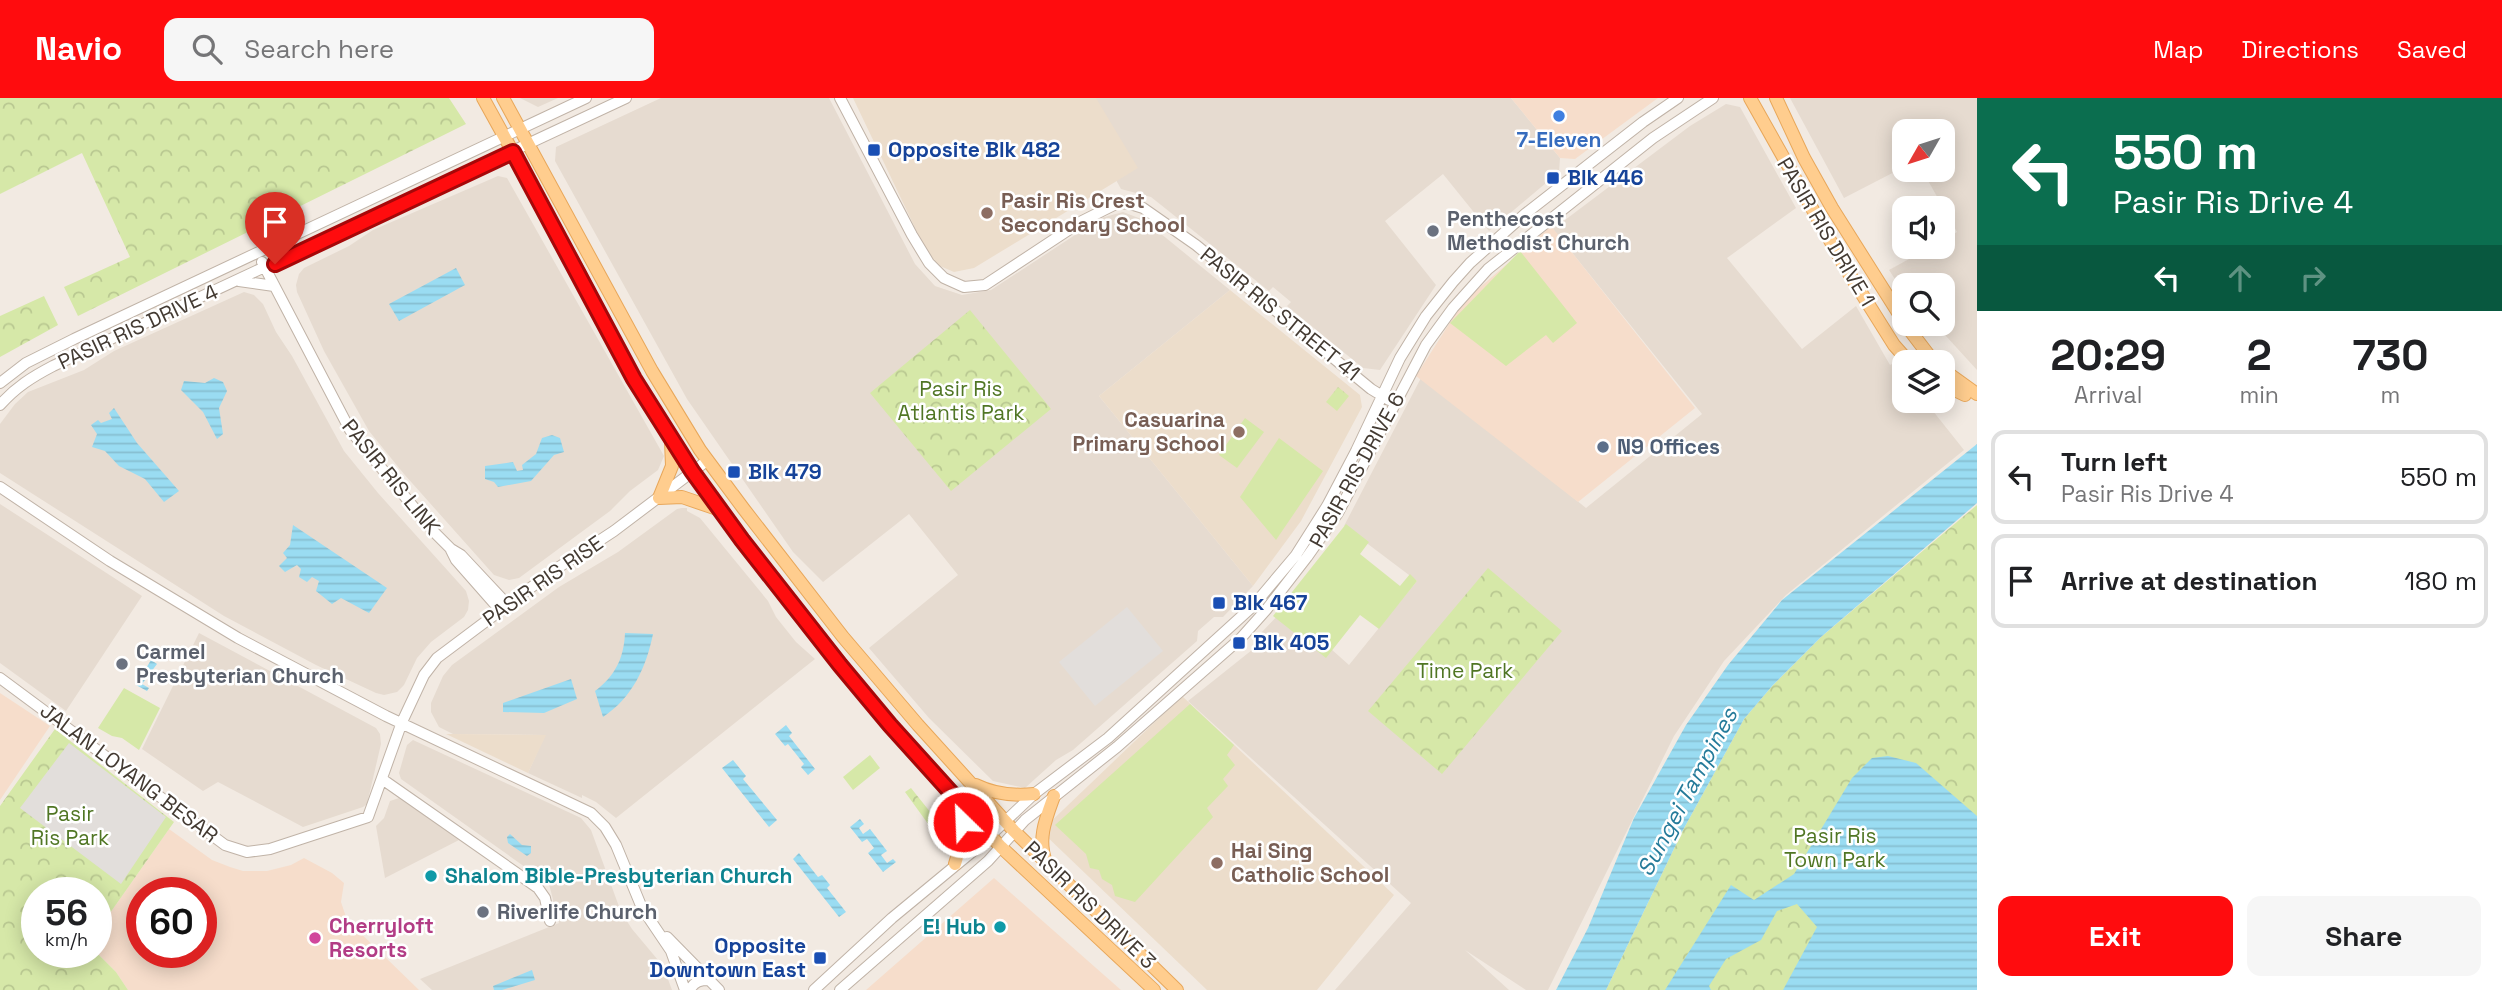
<!DOCTYPE html>
<html lang="en">
<head>
<meta charset="utf-8">
<style>
	:root { --surface:#fff; --page:#f6f6f6; --text:#202124; --muted:#757577; --line:#e0e0e0; --accent:#ff0c0e }
	body { margin:0; font-family:"Space Grotesk",sans-serif; background:var(--page); color:var(--text); height:100vh; display:flex; flex-direction:column; font-size:26px; white-space:nowrap }
	* { box-sizing:border-box; margin:0 }
	p { font-size:23px; color:var(--muted) }
	.icon { flex:none; width:38px; height:38px; fill:none; stroke:currentColor; stroke-width:2; stroke-linecap:round; stroke-linejoin:round }
	.map { position:relative; flex:1; overflow:hidden }
	.details { display:flex; flex-direction:column; background:var(--surface); width:525px }
	.details>* { flex:none }
	.hud { background:#0b6e4f; color:#fff; overflow:hidden }
	.needle { width:46px; rotate:231deg }
	.buttons { position:absolute; left:1892px; top:21px; display:grid; gap:14px }
	.buttons a { display:grid; place-items:center; width:63px; height:63px; border-radius:14px; background:var(--surface); box-shadow:0 4px 18px #0003; font-size:35px }
	.speed { position:absolute; left:21px; top:779px; display:flex; gap:14px; font-size:35px; font-weight:700; text-align:center }
	.speed>* { display:grid; place-content:center; width:91px; height:91px; border-radius:50%; background:var(--surface); box-shadow:0 4px 18px #0003; line-height:1 }
	.speed small { font-size:18px; font-weight:400 }
	.speed .limit { border:10px solid #d22; background:#fff; color:#111 }
	.pin { position:absolute; display:grid; place-items:center; width:60px; height:60px; color:#fff; margin:-72px -30px; border-radius:50% 50% 50% 0; rotate:-45deg; box-shadow:0 0 7px #0007 }
	.pin .icon { rotate:45deg }
	.me { position:absolute; width:77px; margin:-38px; rotate:336deg; stroke-linejoin:round; filter:drop-shadow(0 0 5px #0008) }
	.turn { display:flex; align-items:center; gap:24px; height:147px; padding:0 21px; font-size:32px }
	.turn .icon { width:91px; height:91px; stroke-width:2.5 }
	.turn b { display:block; font-size:49px; line-height:60px }
	.lanes { display:flex; align-items:center; height:66px; padding:0 21px; background:#0003; justify-content:center; gap:35px; direction:ltr }
	.lanes .off { opacity:.35 }
	.eta { display:flex; justify-content:space-evenly; align-items:center; height:119px; text-align:center }
	.eta b { font-size:42px; font-weight:600; line-height:49px }
	.action { display:flex; gap:14px; margin-top:auto; padding:14px 21px }
	.action a { flex:1; height:80px; border-radius:14px; background:var(--accent); color:#fff; font-size:28px; font-weight:600; line-height:80px; text-align:center }
	.action a+a { background:var(--page); color:var(--text) }
	ul { padding:0; list-style:none }
	li { display:flex; align-items:center; gap:21px; height:94px; margin:0 14px 10px; padding:0 7px; border:4px solid var(--line); border-radius:14px }
	li div { flex:1 }
	li b { display:block; font-size:26px }
	li em { font-style:normal }
	header { display:flex; align-items:center; gap:42px; box-sizing:border-box; height:98px; padding:0 35px; background:var(--accent); color:#fff }
	header strong { font-size:33px }
	nav { display:flex; gap:38px; margin-inline-start:auto; font-size:24px }
	.search { width:490px; height:63px; background:var(--page); display:flex; align-items:center; gap:18px; box-sizing:border-box; padding:0 24px; border-radius:14px; color:var(--muted); font-size:26px }
	main { display:flex; flex:1; min-height:0 }
	.map>svg:first-child { display:block }
	.residential { fill:#e6dbd0 }
	.commercial { fill:#f6ddcb; fill-rule:evenodd }
	.education { fill:#ecddcb }
	.grass { fill:#d6e8a8 }
	.forest { fill:url(#forest-crowns) }
	.parking { fill:#e2dedb }
	.water { fill:url(#water-rules) }
	.lines { fill:none; stroke-linecap:round; stroke-linejoin:round }
	.minor-casing { stroke:#c0b3a7; stroke-width:12 }
	.major-casing { stroke:#e8a75a; stroke-width:14 }
	.minor { stroke:#fff; stroke-width:10 }
	.major { stroke:#ffcd8e; stroke-width:12 }
	.route-casing { stroke:#a60809; stroke-width:18 }
	.route { stroke:#ff0c0e; stroke-width:12 }
	.shop-dot { fill:#3f7fe0; stroke:#fff; stroke-width:2.5 }
	.transit-dot { fill:#1a4fb4; stroke:#fff; stroke-width:2.5 }
	.education-dot { fill:#8d6e63; stroke:#fff; stroke-width:2.5 }
	.worship-dot { fill:#6b7280; stroke:#fff; stroke-width:2.5 }
	.service-dot { fill:#5c6f8a; stroke:#fff; stroke-width:2.5 }
	.culture-dot { fill:#0f9aa8; stroke:#fff; stroke-width:2.5 }
	.hotel-dot { fill:#d1479c; stroke:#fff; stroke-width:2.5 }
	.labels { text-anchor:middle; stroke-width:5; stroke-linejoin:round; paint-order:stroke }
	.shop-label { font-size:21px; font-weight:bold; fill:#366cbe; stroke:#fff }
	.transit-label { font-size:21px; font-weight:bold; fill:#164399; stroke:#fff; text-anchor:start }
	.education-label { font-size:21px; font-weight:bold; fill:#785e54; stroke:#fff; text-anchor:start }
	.worship-label { font-size:21px; font-weight:bold; fill:#5b616d; stroke:#fff; text-anchor:start }
	.street-label { font-size:21px; fill:#433a32; stroke:#fff }
	.park-label { font-size:21px; fill:#507624; stroke:#fff }
	.service-label { font-size:21px; font-weight:bold; fill:#4e5e75; stroke:#fff; text-anchor:start }
	.culture-label { font-size:21px; font-weight:bold; fill:#0d838f; stroke:#fff; text-anchor:start }
	.hotel-label { font-size:21px; font-weight:bold; fill:#b23c85; stroke:#fff; text-anchor:start }
	.water-label { font-size:23px; font-style:italic; fill:#257b9a; stroke:#fff }
</style>
</head>
<body>
<header>
<strong>Navio</strong>
<div class="search"><svg class="icon" aria-label="search" viewBox="0 0 24 24"><circle cx="10" cy="10" r="6"/><path d="M15 15l6 6"/></svg>Search here</div>
<nav><a>Map</a><a>Directions</a><a>Saved</a></nav>
</header>
<main>
<div class="map">
<svg width="1977" height="892" viewBox="0 0 1977 892">
	<defs>
		<pattern id="forest-crowns" width="20" height="18" patternUnits="userSpaceOnUse" patternTransform="scale(1.75)"><rect width="20" height="18" fill="#d6e8a8"/><path d="M2 6a3 3 0 1 1 6 0M12 15a3 3 0 1 1 6 0" fill="none" stroke="#b9c891"/></pattern>
		<pattern id="water-rules" width="6" height="5" patternUnits="userSpaceOnUse" patternTransform="scale(1.75)"><rect width="6" height="5" fill="#9adcf2"/><path d="M0 2.5h6" fill="none" stroke="#86bed0"/></pattern>
	</defs>
	<rect width="100%" height="100%" fill="#f2eae2"/>
	<path class="residential" d="M520,0H558L538,9Z
		M661,0H829L915,166L935,188L962,197L991,192L1101,120L1123,114L1144,122L1230,192L1099,298L1253,488L1223,519H1214L1198,533L1197,543L1073,652L1056,662L1025,690L993,683L929,620L869,550L958,477L909,416L823,484L793,454L687,301L555,63L556,49Z
		M1089,0H1511L1560,60L1559,74L1489,133L1443,76L1385,123L1436,187L1380,272L1363,270L1287,208L1291,204L1273,189L1269,193L1151,99L1121,91L1092,39Z
		M1790,0H1977V272L1935,226H1942V187H1904V195L1889,172L1931,149H1942L1943,142L1957,134L1922,72H1942V33H1904V69L1844,100Z
		M1726,6L1740,9L1796,110L1727,160L1802,251L1856,208L1890,267L1895,264L1904,275V303H1925L1964,352L1786,497L1724,563L1674,638L1548,892H1526L1465,852L1509,892H1335L1411,805L1188,603L1257,548L1258,538L1285,510L1349,567L1417,483L1344,428L1422,278L1586,410L1702,316L1553,131L1690,28Z
		M498,78L507,80L664,358L658,372L630,393L610,413L519,480L509,482L494,477L404,376L369,333L324,253L297,194L296,187L299,176L304,170L349,148L373,132Z
		M244,194L254,197L263,206L276,234L292,258L344,353L378,395L466,493L469,503L468,512L464,519L431,544L417,560L404,587L397,594L384,597L376,595L316,567L224,518L0,375V326L15,306L28,294L84,272L114,253Z
		M0,406L142,498L66,613L0,565Z
		M682,410H687V413L700,420L768,503L776,519L796,544L815,561L616,720L596,704L582,697V700L528,675L545,637L453,636L439,629L431,614V605L443,578L452,567L559,489L618,454L677,411Z
		M199,535L376,630L380,636L381,646L367,706L363,709L303,729L218,684L203,693L142,651Z
		M413,642L581,720L591,732L621,814L632,831L663,868L672,892H432L420,881L559,825L549,786L401,681L399,675L407,647Z
		M399,700L459,742L385,780L376,728L384,720L390,703Z"/>
	<path class="commercial" d="M1511,0H1658L1575,61L1560,60Z
		M1551,128L1695,310L1578,404L1416,278L1463,204Z
		M0,595L50,628L0,702Z
		M169,731L212,762L230,769L243,773H267L291,767L304,760L332,775L344,785L341,804L347,822L419,892H128L116,874L96,854V835ZM142,794H201V854H142Z
		M994,780L1121,892H866Z"/>
	<path class="education" d="M853,0H1096L1138,70L974,170L954,174L940,168L929,159Z
		M1230,192L1360,297L1362,309L1301,423L1253,488L1099,298Z
		M1182,598L1394,797L1317,892H1207L1041,733Z
		M446,636H453L546,637L528,675Z"/>
	<path class="grass" d="M1520,153L1577,225L1553,245L1546,237L1506,268L1450,225Z
		M1245,320L1264,334L1237,370L1219,357Z
		M1279,340L1323,373L1276,442L1240,399Z
		M1346,426L1369,444L1360,456L1400,488L1410,476L1417,483L1379,531L1360,517L1326,560L1273,518Z
		M124,590L160,610L139,652L122,640L112,638L98,630Z
		M1190,606L1234,647L1227,657L1235,667L1223,681L1228,688L1207,710L1213,719L1135,804L1115,798L1112,787L1102,781L1099,772L1090,770L1086,756L1055,727Z
		M870,657L880,670L853,692L843,679Z"/>
	<path class="forest" d="M0,0H449L466,26L78,218L64,189L130,159L82,55L0,96Z
		M44,198L58,227L0,259V218Z
		M970,212L1051,311L951,393L870,295Z
		M1338,289L1349,298L1337,313L1326,304Z
		M1977,407V892H1606L1683,732L1744,621L1773,587L1821,539Z
		M1488,470L1562,533L1442,676L1368,613Z
		M55,631L174,724L96,835V794H37V854H96L116,874L128,892H0V708Z
		M911,690L947,735L939,741L905,694Z"/>
	<path class="parking" d="M1127,509L1163,553L1095,608L1059,564Z
		M69,645L166,719L121,786L20,710Z"/>
	<path class="water" d="M456,170L465,187L399,223L389,206Z
		M214,280L223,284L227,293L219,310L223,336L217,341L203,314L181,292L184,283L205,285Z
		M114,310L137,345L179,393L164,404L145,381L119,368L105,353L92,349L97,336L91,327L98,322L101,325L112,321L109,315Z
		M552,337L560,340L564,354L554,357L531,383L498,389L494,384L485,381V368L513,364L517,373L523,372L522,367L536,356L542,340Z
		M1977,346V405L1821,539L1773,587L1744,621L1683,732L1606,892H1556L1588,830L1634,720L1686,627L1728,567L1782,502Z
		M293,427L387,490L369,515L341,500L332,506L316,493L319,483L312,479L307,484L299,479L301,471L297,467L285,474L279,468L287,460L283,455L290,447Z
		M625,535L653,536C646,570 632,600 603,619L595,593C615,578 624,560 625,535Z
		M151,562L157,566L142,586L149,590L147,593L136,587Z
		M571,581L577,601L544,615L503,614V605Z
		M786,627L792,635L789,638L815,671L808,677L801,669L804,666L788,646L785,648L775,636Z
		M1888,658L1916,665L1977,718V892H1783L1817,829L1797,806L1777,813L1761,842L1726,861L1709,888L1711,892H1665L1731,787L1754,802L1794,776L1852,680L1872,660Z
		M733,662L746,678L743,681L777,722L769,729L722,670Z
		M860,721L864,726L859,730L863,736L870,731L887,753L881,757L887,765L893,761L896,764L883,774L868,755L874,750L867,741L862,744L850,729Z
		M510,736L522,747L531,748V755L527,758L508,745L507,739Z
		M799,755L818,779L822,777L830,787L827,790L846,814L839,819L793,761Z
		M532,872L535,882L502,892H494L493,888Z"/>
	<g class="lines">
		<defs>
			<path id="minor" d="M840,0L912,137L929,165L944,180L964,189L985,187L1082,123L1118,105L1130,106L1143,110L1196,147L1371,291L1389,302
				M262,164L350,332L435,435L451,451L461,457L507,506
				M239,183L274,188
				M0,285L26,265L74,241L586,0
				M0,307C16,289 32,279 53,268L626,0
				M0,389L110,463L238,540L386,618L591,715L605,729L616,747L642,810L671,853L685,892
				M451,452L456,462L500,512
				M0,580L225,747L247,754L270,751L368,719L402,624L424,577L437,560L553,473L614,433L708,362
				M382,681L538,790L545,800L550,823
				M667,839L719,892
				M690,892C694,883 701,882 709,882
				M814,892L892,820L978,749L1034,696L1108,640L1253,508L1296,457L1327,408L1356,353L1400,260L1426,218L1453,184L1470,165L1525,116L1643,24L1678,0
				M840,892L988,763L1025,722L1117,649L1241,540L1266,512L1307,459L1338,415L1426,247L1453,210L1488,171L1653,40L1713,0"/>
			<path id="major" d="M483,0L579,174L634,281L692,373L742,442L890,627L940,683L1001,749L1154,892
				M503,0L652,273L700,352L743,410L843,539L918,627L1014,733L1177,892
				M1750,0L1845,169L1894,247L1909,264
				M1776,0L1804,60L1832,110L1904,224
				M1905,226L1934,264
				M1942,271L1977,296
				M1942,286L1965,297
				M671,343L672,368L659,400L682,399L720,412
				M976,687C994,696 1013,698 1034,696
				M1046,764C1037,741 1046,720 1054,698
				M955,766C963,741 965,728 957,703"/>
		</defs>
		<use href="#minor" class="minor-casing"/>
		<use href="#major" class="major-casing"/>
		<use href="#minor" class="minor"/>
		<use href="#major" class="major"/>
	</g>
	<g class="lines">
		<defs>
			<path id="route" d="M275,166L513,54L634,281L692,373L742,442L840,567L890,627L955,699L963,724"/>
		</defs>
		<use href="#route" class="route-casing"/>
		<use href="#route" class="route"/>
	</g>
	<circle class="shop-dot" cx="1559" cy="18" r="7"/>
	<g class="transit-dot">
		<rect x="867" y="45" width="14" height="14" rx="3.5"/>
		<rect x="1546" y="73" width="14" height="14" rx="3.5"/>
		<rect x="727" y="367" width="14" height="14" rx="3.5"/>
		<rect x="1212" y="498" width="14" height="14" rx="3.5"/>
		<rect x="1232" y="538" width="14" height="14" rx="3.5"/>
		<rect x="813" y="853" width="14" height="14" rx="3.5"/>
	</g>
	<g class="education-dot">
		<circle cx="987" cy="115" r="7"/>
		<circle cx="1239" cy="334" r="7"/>
		<circle cx="1217" cy="765" r="7"/>
	</g>
	<g class="worship-dot">
		<circle cx="1433" cy="133" r="7"/>
		<circle cx="122" cy="566" r="7"/>
		<circle cx="483" cy="814" r="7"/>
	</g>
	<circle class="service-dot" cx="1603" cy="349" r="7"/>
	<g class="culture-dot">
		<circle cx="431" cy="778" r="7"/>
		<circle cx="1000" cy="829" r="7"/>
	</g>
	<circle class="hotel-dot" cx="315" cy="840" r="7"/>
	<g class="labels">
		<g class="shop-label">
			<text x="1559" y="49">7-Eleven</text>
		</g>
		<g class="transit-label">
			<text x="888" y="59">Opposite Blk 482</text>
			<text x="1567" y="87">Blk 446</text>
			<text x="748" y="381">Blk 479</text>
			<text x="1233" y="512">Blk 467</text>
			<text x="1253" y="552">Blk 405</text>
			<text x="806" y="855" text-anchor="end">Opposite<tspan x="806" dy="24">Downtown East</tspan></text>
		</g>
		<g class="education-label">
			<text x="1001" y="110">Pasir Ris Crest<tspan x="1001" dy="24">Secondary School</tspan></text>
			<text x="1225" y="329" text-anchor="end">Casuarina<tspan x="1225" dy="24">Primary School</tspan></text>
			<text x="1231" y="760">Hai Sing<tspan x="1231" dy="24">Catholic School</tspan></text>
		</g>
		<g class="worship-label">
			<text x="1447" y="128">Penthecost<tspan x="1447" dy="24">Methodist Church</tspan></text>
			<text x="136" y="561">Carmel<tspan x="136" dy="24">Presbyterian Church</tspan></text>
			<text x="497" y="821">Riverlife Church</text>
		</g>
		<g class="street-label">
			<text transform="translate(1826 134) rotate(59)" y="7">PASIR RIS DRIVE 1</text>
			<text transform="translate(1280 216) rotate(39)" y="7">PASIR RIS STREET 41</text>
			<text transform="translate(138 229) rotate(-25)" y="7">PASIR RIS DRIVE 4</text>
			<text transform="translate(1357 372) rotate(-61)" y="7">PASIR RIS DRIVE 6</text>
			<text transform="translate(391 379) rotate(51)" y="7">PASIR RIS LINK</text>
			<text transform="translate(543 483) rotate(-35)" y="7">PASIR RIS RISE</text>
			<text transform="translate(129 675) rotate(37)" y="7">JALAN LOYANG BESAR</text>
			<text transform="translate(1090 807) rotate(44)" y="7">PASIR RIS DRIVE 3</text>
		</g>
		<g class="park-label">
			<text x="961" y="298">Pasir Ris<tspan x="961" dy="24">Atlantis Park</tspan></text>
			<text x="1465" y="580">Time Park</text>
			<text x="70" y="723">Pasir<tspan x="70" dy="24">Ris Park</tspan></text>
			<text x="1835" y="745">Pasir Ris<tspan x="1835" dy="24">Town Park</tspan></text>
		</g>
		<g class="service-label">
			<text x="1617" y="356">N9 Offices</text>
		</g>
		<g class="culture-label">
			<text x="445" y="785">Shalom Bible-Presbyterian Church</text>
			<text x="986" y="836" text-anchor="end">E! Hub</text>
		</g>
		<g class="hotel-label">
			<text x="329" y="835">Cherryloft<tspan x="329" dy="24">Resorts</tspan></text>
		</g>
		<g class="water-label">
			<text transform="translate(1687 694) rotate(-62)" y="8">Sungei Tampines</text>
		</g>
	</g>
</svg>
<div class="buttons">
<a><svg class="needle" viewBox="-14 -14 28 28"><path d="M0-13l5 13h-10z" fill="#e53935"/><path d="M0 13l5-13h-10z" fill="#757577"/></svg></a>
<a><svg class="icon" aria-label="sound" viewBox="0 0 24 24"><path d="M4 9h4l5-4v14l-5-4H4zM17 9q2 3 0 6"/></svg></a>
<a><svg class="icon" aria-label="search" viewBox="0 0 24 24"><circle cx="10" cy="10" r="6"/><path d="M15 15l6 6"/></svg></a>
<a><svg class="icon" aria-label="layers" viewBox="0 0 24 24"><path d="M12 4l9 5-9 5-9-5zM3 14l9 5 9-5"/></svg></a>
</div>
<div class="speed"><div>56<small>km/h</small></div><div class="limit">60</div></div>
<div class="pin" style="left:275px;top:166px;background:#d93025"><svg class="icon" aria-label="arrive" viewBox="0 0 24 24"><path d="M6 21V4h12l-3 4 3 4H6"/></svg></div>
<svg class="me" style="left:963px;top:724px" viewBox="-20 -20 40 40"><circle r="17" fill="#ff0c0e" stroke="#fff" stroke-width="3"/><path d="M0-11L8 9 0 5-8 9z" fill="#fff"/></svg>
</div>
<section class="details">
<div class="hud">
<div class="turn"><svg class="icon" aria-label="left" viewBox="0 0 24 24"><path d="M17 20v-9H6M10 6l-5 5 5 5"/></svg><div><b>550 m</b>Pasir Ris Drive 4</div></div>
<div class="lanes"><svg class="icon" aria-label="left" viewBox="0 0 24 24"><path d="M17 20v-9H6M10 6l-5 5 5 5"/></svg><svg class="icon off" aria-label="ahead" viewBox="0 0 24 24"><path d="M12 20V5M6 11l6-6 6 6"/></svg><svg class="icon off" aria-label="right" viewBox="0 0 24 24"><path d="M7 20v-9h11M14 6l5 5-5 5"/></svg></div>
</div>
<div class="eta">
<div><b>20:29</b><p>Arrival</p></div>
<div><b>2</b><p>min</p></div>
<div><b>730</b><p>m</p></div>
</div>
<ul>
<li><svg class="icon" aria-label="left" viewBox="0 0 24 24"><path d="M17 20v-9H6M10 6l-5 5 5 5"/></svg><div><b>Turn left</b><p>Pasir Ris Drive 4</p></div><em>550 m</em></li>
<li><svg class="icon" aria-label="arrive" viewBox="0 0 24 24"><path d="M6 21V4h12l-3 4 3 4H6"/></svg><div><b>Arrive at destination</b></div><em>180 m</em></li>
</ul>
<div class="action"><a>Exit</a><a>Share</a></div>
</section>
</main>
</body>
</html>
